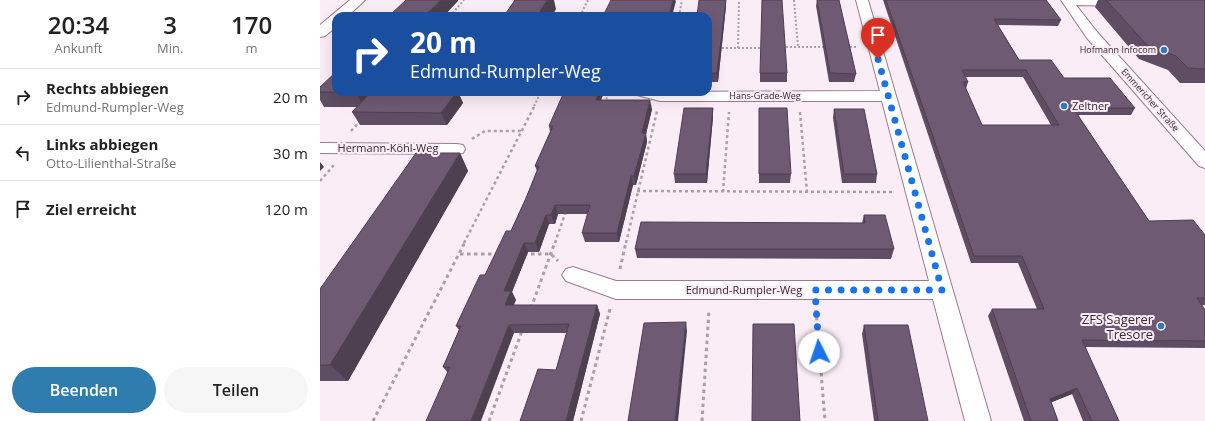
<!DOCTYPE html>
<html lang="de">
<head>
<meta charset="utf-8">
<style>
	:root { --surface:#fff; --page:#f6f6f6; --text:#222; --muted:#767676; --line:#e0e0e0; --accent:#2f7cae }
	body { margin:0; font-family:"Open Sans",sans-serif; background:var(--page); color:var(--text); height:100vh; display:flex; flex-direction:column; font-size:15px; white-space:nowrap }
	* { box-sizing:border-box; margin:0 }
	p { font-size:13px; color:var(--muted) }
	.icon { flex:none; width:22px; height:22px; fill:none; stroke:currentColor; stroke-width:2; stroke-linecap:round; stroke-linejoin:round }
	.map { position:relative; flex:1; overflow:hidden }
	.sheet { display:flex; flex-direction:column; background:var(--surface); width:320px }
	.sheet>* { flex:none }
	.hud { position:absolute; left:12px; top:12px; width:380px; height:84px; border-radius:12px; box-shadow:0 4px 16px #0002; background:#1a4fa0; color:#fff; overflow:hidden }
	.pin { position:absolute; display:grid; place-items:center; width:34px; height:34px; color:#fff; margin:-41px -17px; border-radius:50% 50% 50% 0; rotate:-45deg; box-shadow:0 0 4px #0007 }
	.pin .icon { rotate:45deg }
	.me { position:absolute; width:44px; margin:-22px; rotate:356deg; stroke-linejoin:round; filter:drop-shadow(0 0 3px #0008) }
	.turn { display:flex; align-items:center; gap:14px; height:84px; padding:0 12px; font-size:18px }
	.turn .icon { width:52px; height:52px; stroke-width:2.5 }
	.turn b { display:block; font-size:28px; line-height:34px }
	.eta { display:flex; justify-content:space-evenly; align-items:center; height:68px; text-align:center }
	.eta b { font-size:24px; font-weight:600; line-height:28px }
	.cta { display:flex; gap:8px; margin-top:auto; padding:8px 12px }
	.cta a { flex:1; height:46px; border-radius:24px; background:var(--accent); color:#fff; font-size:16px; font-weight:600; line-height:46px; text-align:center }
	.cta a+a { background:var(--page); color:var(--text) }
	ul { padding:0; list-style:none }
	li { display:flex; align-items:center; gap:12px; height:56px; padding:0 12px; border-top:1px solid var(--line) }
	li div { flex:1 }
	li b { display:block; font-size:15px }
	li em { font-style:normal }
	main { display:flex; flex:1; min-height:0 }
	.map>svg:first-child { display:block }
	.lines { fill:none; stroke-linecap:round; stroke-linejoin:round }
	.minor-casing { stroke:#9a7b8f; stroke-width:2 }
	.secondary-casing { stroke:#9a7b8f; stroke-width:2 }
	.path-far2 { stroke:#ad9fa8; stroke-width:2; stroke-dasharray:2 2; stroke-linecap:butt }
	.path-far1 { stroke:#ad9fa8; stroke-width:2.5; stroke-dasharray:3 3; stroke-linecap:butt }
	.path { stroke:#ad9fa8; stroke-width:3; stroke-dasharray:3.5 3.5; stroke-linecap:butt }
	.minor { fill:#fff; fill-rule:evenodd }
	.secondary { fill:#fff; fill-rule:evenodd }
	.wall { fill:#5f4d64; fill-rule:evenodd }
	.shaded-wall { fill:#4e3f51 }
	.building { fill:#6f5a74; stroke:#4e3f51; fill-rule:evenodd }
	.route { stroke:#1a73e8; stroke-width:7; stroke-dasharray:0 12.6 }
	.poi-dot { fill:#2f7cae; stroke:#fbedf6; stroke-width:1.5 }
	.labels { text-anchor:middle; stroke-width:4; stroke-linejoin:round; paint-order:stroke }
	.far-poi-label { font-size:9px; fill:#372a33; stroke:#fbedf6; text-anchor:end }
	.far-street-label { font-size:9px; fill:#372a33; stroke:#fbedf6 }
	.poi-label { font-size:11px; fill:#372a33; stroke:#fbedf6; text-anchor:start }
	.street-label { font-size:11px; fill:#372a33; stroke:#fbedf6 }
	.near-poi-label { font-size:13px; fill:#372a33; stroke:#fbedf6; text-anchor:end }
</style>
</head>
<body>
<main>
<section class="sheet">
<div class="eta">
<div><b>20:34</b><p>Ankunft</p></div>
<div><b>3</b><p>Min.</p></div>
<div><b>170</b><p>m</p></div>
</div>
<ul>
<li><svg class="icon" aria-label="right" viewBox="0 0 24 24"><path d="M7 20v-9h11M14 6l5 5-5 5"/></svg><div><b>Rechts abbiegen</b><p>Edmund-Rumpler-Weg</p></div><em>20 m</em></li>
<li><svg class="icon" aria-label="left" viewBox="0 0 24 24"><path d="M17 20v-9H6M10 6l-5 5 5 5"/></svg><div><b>Links abbiegen</b><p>Otto-Lilienthal-Straße</p></div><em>30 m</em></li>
<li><svg class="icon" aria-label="arrive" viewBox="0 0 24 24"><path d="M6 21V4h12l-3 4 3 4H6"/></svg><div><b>Ziel erreicht</b></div><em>120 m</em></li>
</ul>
<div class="cta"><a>Beenden</a><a>Teilen</a></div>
</section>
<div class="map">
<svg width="885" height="421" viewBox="0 0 885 421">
	<rect width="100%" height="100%" fill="#fbedf6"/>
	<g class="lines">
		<defs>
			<path id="minor" d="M536,0H548L671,421H645L613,299H296L246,281L242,275L246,269L253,267L296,281H609L562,101H340L317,95L315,92L560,91Z
				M741,0H808L809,2L807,5L803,6L756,5L777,32L885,151V168L879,166L767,38Z
				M0,143L137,144L143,145L145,149L143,153L137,154L0,153Z"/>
			<path id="secondary" d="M30,0H45L28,16H16V27L5,36L0,37V25Z"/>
		</defs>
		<use href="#minor" class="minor-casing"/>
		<use href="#secondary" class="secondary-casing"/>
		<path class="path-far2" d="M474,0L478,47
			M130,16L144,0
			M260,16L268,0
			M359,16L362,0
			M462,47H505
			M526,47H537
			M398,48H443
			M418,48L419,0
			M285,103L289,92
			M214,106L221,92"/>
		<path class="path-far1" d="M480,112L487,192
			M31,131L40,121
			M152,139L165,131H201
			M0,181L14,165
			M317,191L574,192
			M403,192L409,112
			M144,243L215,105
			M235,243L246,211
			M306,243L337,111"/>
		<path class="path" d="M140,254H177
			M204,254H231L238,261
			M300,269L306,242
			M211,308L235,242
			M496,310L505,421
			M53,421L145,242
			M169,421L202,331
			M261,421L290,309
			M382,421L389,310"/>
		<use href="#minor" class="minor"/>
		<use href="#secondary" class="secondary"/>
	</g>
	<path class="wall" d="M497,0H519L536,74L534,82H509L496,6Z
		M563,0H726L741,20L738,26L678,25L699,60L815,108L811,115H758L829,221L885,235V305H882L885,310V348L765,347L799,421H763L752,394L731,402L738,421H704L668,316L672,309H717L698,263H651ZM645,77H703L731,125H662L646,89L648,82Z
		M778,0H885V83H860L848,70L819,59L775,7Z
		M406,6L398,82H388V16Z
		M440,73H467V82H440Z
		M0,87L16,92H138L143,103L127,125H40L32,112L37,107H4L0,100Z
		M143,92H185L182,96H145Z
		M281,100L332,109L326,134L327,142L316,185H313L299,242H265L262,233L268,214H238L235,224H229L219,252H208L192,292L196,300L193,305H277L280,314L253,421H200L236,370L247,333H194L128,373L123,367L139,330L136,326L191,231L206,198L217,171L215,166L230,132L229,126Z
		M393,108V117L387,183H355L354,174Z
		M439,108L471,174L470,183H439Z
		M514,109L557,174L556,183H522L513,118Z
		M140,153L148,171L28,381H0V289Z
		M544,215L574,249L571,259L317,258L315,249L542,223Z
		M544,325L608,421H554L542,334Z"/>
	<path class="shaded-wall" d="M121,0H138V1L124,16H107L106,14Z
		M227,0H234L236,9L232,16H217Z
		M353,0H355L356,1L352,16H349Z
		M406,0V6L398,82L397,73Z
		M35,92H58L44,107Z
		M137,92H138L143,103L127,125L121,113Z
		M181,92H185L182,96Z
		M279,92H284L278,109L276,100Z
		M330,100L332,109L326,134L327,142L316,185L314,176L322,133Z
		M393,108V117L387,183L386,174Z
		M140,153L148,171L28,381L10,365Z
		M0,162L4,167L0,171Z
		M311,176L313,185L299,242L297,233Z
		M235,205L238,214L235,224L231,215Z
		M226,215L229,224L219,252L215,243Z
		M204,243L208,252L192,292L196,300L190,314L185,305L184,291Z
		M277,305L280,314L253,421H246Z
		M366,322L367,331L358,421H355Z
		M189,325L194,333L161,421H151Z
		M757,388L752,394L725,405L730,399Z"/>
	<path class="building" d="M86,0H121L106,14H108L107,16H69Z
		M195,0H227L217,16H184Z
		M291,0H353L349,16H283Z
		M379,0H406L397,73H388V16H377Z
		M442,0H462L467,73H440Z
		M497,0H519L536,74L510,73Z
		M566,0H726L741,20L674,19L699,60H731L744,78H790L815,108H753L829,221L873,220L885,235V298H877L885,310V341L762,340L799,421H772L757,388L730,399L738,421H711L672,309H724L702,256H654ZM642,70H706L739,125H662L643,82H648Z
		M786,0H885V69L868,68L856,56L827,45Z
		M16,72V92H36H0V87Z
		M51,92H137L121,113L32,112Z
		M244,92H279L276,100H330L322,133H326L314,176H311L297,233H262L270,205H235L231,215H226L215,243H204L184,291H191L185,305H277L246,421H200L218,369L236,370L249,324L189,325L151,421H106L130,367H123L141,326H136L160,275H165L186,231H191L206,198L219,166H215L233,126H229Z
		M364,108H393L386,174H354Z
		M439,108H467L471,174H439Z
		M514,109H544L557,174H524Z
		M96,153H140L10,365H0V289Z
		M544,215H565L574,249H315L321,222L545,223Z
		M366,322L355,421H308L324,323Z
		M433,324H474L480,421H432Z
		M544,325H588L608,421H558Z"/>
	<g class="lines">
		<path class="route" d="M499,352L495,290H622L558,59"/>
	</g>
	<g class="poi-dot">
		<circle cx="844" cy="50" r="4"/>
		<circle cx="744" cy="106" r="4"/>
		<circle cx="841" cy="326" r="4"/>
	</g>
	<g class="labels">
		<g class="far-poi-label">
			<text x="836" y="53">Hofmann Infocom</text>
		</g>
		<g class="far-street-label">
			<text x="445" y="99">Hans-Grade-Weg</text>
			<text transform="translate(830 100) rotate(48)" y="3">Emmericher Straße</text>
		</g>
		<g class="poi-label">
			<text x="752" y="110">Zeltner</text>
		</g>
		<g class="street-label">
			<text x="68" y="152">Hermann-Köhl-Weg</text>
			<text x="424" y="294">Edmund-Rumpler-Weg</text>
		</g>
		<g class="near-poi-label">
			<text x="833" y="324">ZFS Sagerer<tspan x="833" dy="15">Tresore</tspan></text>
		</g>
	</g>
</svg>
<div class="pin" style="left:558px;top:59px;background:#d93025"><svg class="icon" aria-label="arrive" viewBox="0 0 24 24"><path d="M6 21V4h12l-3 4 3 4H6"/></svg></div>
<svg class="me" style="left:499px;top:352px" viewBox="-20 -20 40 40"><circle r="19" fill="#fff"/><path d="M0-13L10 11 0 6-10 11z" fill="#1a73e8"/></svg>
<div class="hud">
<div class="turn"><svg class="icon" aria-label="right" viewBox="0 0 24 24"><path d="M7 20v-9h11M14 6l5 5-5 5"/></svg><div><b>20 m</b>Edmund-Rumpler-Weg</div></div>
</div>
</div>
</main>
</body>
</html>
